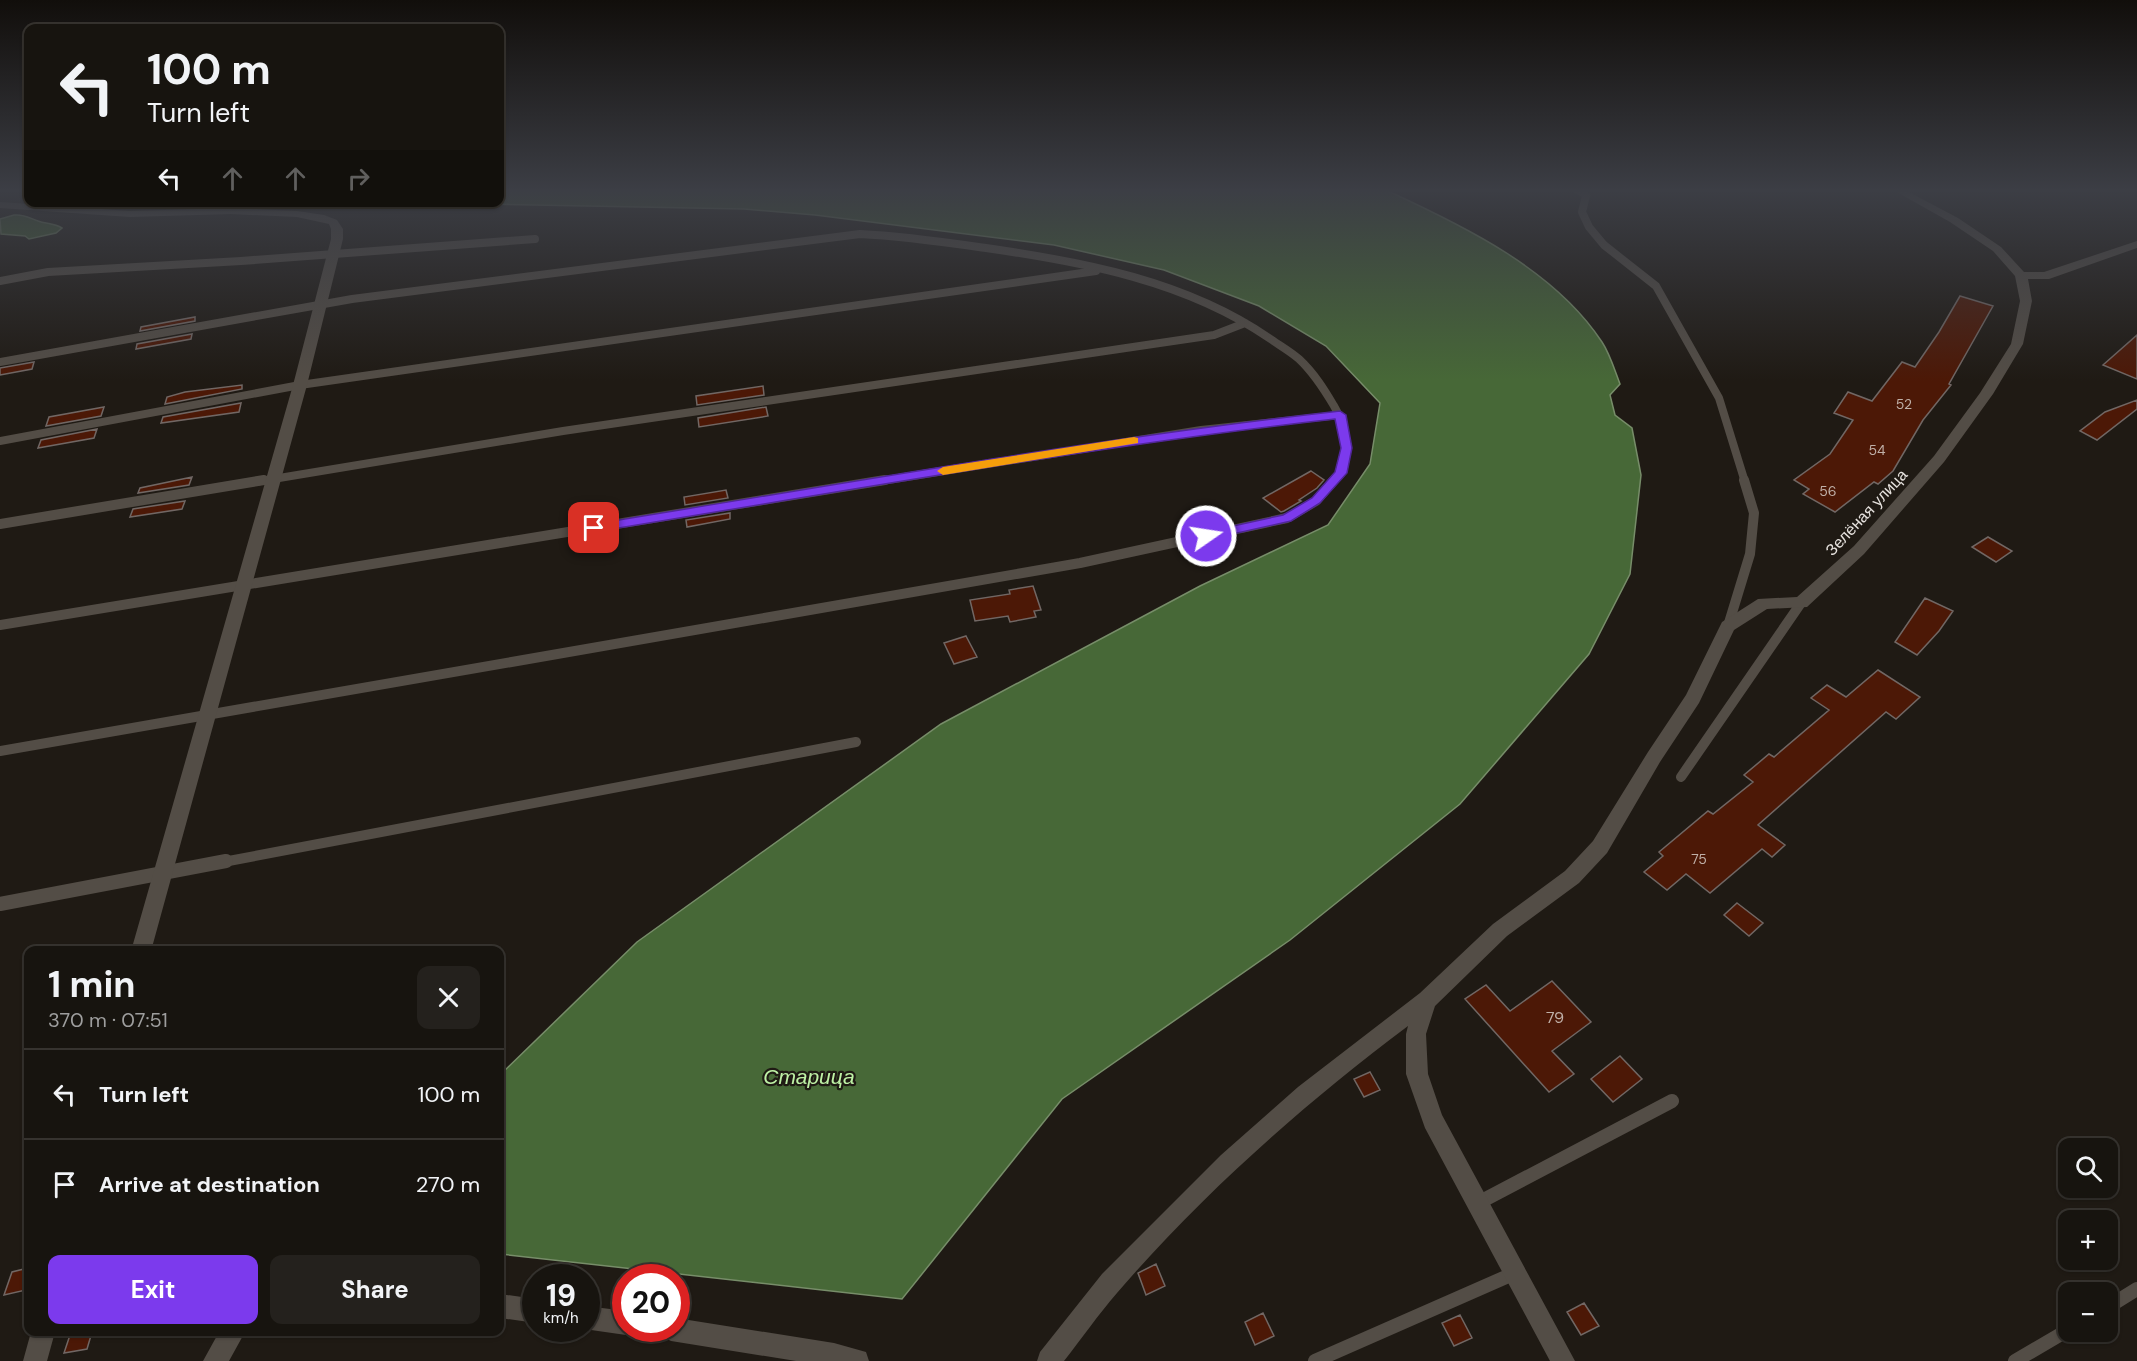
<!DOCTYPE html>
<html lang="en">
<head>
<meta charset="utf-8">
<style>
	:root { --surface:#17140f; --page:#24211d; --text:#f1f3f6; --muted:#9e9e9e; --line:#36332f; --accent:#7c3aed }
	body { margin:0; font-family:"DM Sans",sans-serif; background:var(--page); color:var(--text); height:100vh; display:flex; flex-direction:column; font-size:22px; white-space:nowrap }
	* { box-sizing:border-box; margin:0 }
	p { font-size:20px; color:var(--muted) }
	.icon { flex:none; width:33px; height:33px; fill:none; stroke:currentColor; stroke-width:2; stroke-linecap:round; stroke-linejoin:round }
	.map { position:relative; flex:1; overflow:hidden }
	.panel { position:absolute; left:24px; top:946px; width:480px; height:390px; display:flex; flex-direction:column; background:var(--surface); border-radius:12px; box-shadow:0 2px 4px #0004,0 0 0 2px var(--line) }
	.panel>* { flex:none }
	.guide { position:absolute; left:24px; top:24px; width:480px; height:183px; border-radius:12px; box-shadow:0 2px 4px #0004,0 0 0 2px var(--line); background:#17140f; color:var(--text); overflow:hidden }
	.buttons { position:absolute; left:2058px; top:1138px; display:grid; gap:12px }
	.buttons a { display:grid; place-items:center; width:60px; height:60px; border-radius:12px; background:var(--surface); box-shadow:0 2px 4px #0004,0 0 0 2px var(--line); font-size:30px }
	.speed { position:absolute; left:522px; top:1264px; display:flex; gap:12px; font-size:30px; font-weight:700; text-align:center }
	.speed>* { display:grid; place-content:center; width:78px; height:78px; border-radius:50%; background:var(--surface); box-shadow:0 2px 4px #0004,0 0 0 2px var(--line); line-height:1 }
	.speed small { font-size:15px; font-weight:400 }
	.speed .limit { border:9px solid #d22; background:#fff; color:#111 }
	.pin { position:absolute; display:grid; place-items:center; width:51px; height:51px; color:#fff; margin:-26px; border-radius:12px; box-shadow:0 3px 9px #0006 }
	.me { position:absolute; width:66px; margin:-33px; rotate:77deg; stroke-linejoin:round; filter:drop-shadow(0 0 4px #0008) }
	.turn { display:flex; align-items:center; gap:21px; height:126px; padding:0 24px; font-size:27px }
	.turn .icon { width:78px; height:78px; stroke-width:2.5 }
	.turn b { display:block; font-size:42px; line-height:51px }
	.lanes { display:flex; align-items:center; height:57px; padding:0 24px; background:#0003; justify-content:center; gap:30px; direction:ltr }
	.lanes .off { opacity:.35 }
	.round { display:grid; place-items:center; flex:none; width:63px; height:63px; border-radius:12px; background:var(--page) }
	.headline { display:flex; align-items:center; justify-content:space-between; height:102px; padding:0 24px }
	h1 { font-size:36px; font-weight:700; line-height:45px }
	.cta { display:flex; gap:12px; margin-top:auto; padding:12px 24px }
	.cta a { flex:1; height:69px; border-radius:12px; background:var(--accent); color:#fff; font-size:24px; font-weight:700; line-height:69px; text-align:center }
	.cta a+a { background:var(--page); color:var(--text) }
	ul { padding:0; list-style:none }
	li { display:flex; align-items:center; gap:18px; height:90px; padding:0 24px; border-top:2px solid var(--line) }
	li div { flex:1 }
	li b { display:block; font-size:22px }
	li em { font-style:normal }
	.map>svg:first-child { display:block }
	.water { fill:#476837; stroke:#778d69; stroke-width:1.5 }
	.building { fill:#4c1806; stroke:#716764; stroke-width:1.5 }
	.lines { fill:none; stroke-linecap:round; stroke-linejoin:round }
	.service-far2 { stroke:#534d46; stroke-width:8 }
	.service-far1 { stroke:#534d46; stroke-width:10 }
	.service { stroke:#534d46; stroke-width:14 }
	.minor { fill:#534d46; fill-rule:evenodd }
	.route { fill:#7c3aed; stroke:#51269a; stroke-width:1.5 }
	.slow { fill:#f59e0b }
	.labels { text-anchor:middle; stroke-width:4.5; stroke-linejoin:round; paint-order:stroke }
	.number-label { font-size:14px; fill:#c0b0a8 }
	.street-label { font-size:16px; fill:#e6e2de; stroke:#1f1a14 }
	.near-number-label { font-size:16px; fill:#c0b0a8 }
	.near-water-label { font-size:21px; font-style:italic; fill:#bef1a5; stroke:#1f1a14 }
</style>
</head>
<body>
<div class="map">
<svg width="2137" height="1361" viewBox="0 0 2137 1361">
	<rect width="100%" height="100%" fill="#1f1a14"/>
	<path class="water" d="M500,191H1388C1464,226 1555,270 1602,342C1610,354 1615,371 1620,384L1610,395L1615,415L1632,428L1641,475L1630,574L1589,654L1460,804L1290,940L1062,1099L902,1299L500,1254V1075L637,942L941,724L1200,586L1328,525L1370,464L1380,403L1326,346L1259,306L1164,270L1054,245L815,215L744,209L424,203L500,202Z
		M14,215C25,214 29,218 38,221C46,224 54,223 62,228L56,233L29,239L25,236L1,234L0,219Z"/>
	<path class="building" d="M1960,296L1993,306L1949,384L1951,385L1923,420L1893,471L1878,484L1874,482L1835,512L1803,494L1809,489L1794,480L1830,454L1853,420L1834,413L1848,392L1872,401L1902,362L1915,367L1939,332Z
		M195,317V321L140,331L141,327Z
		M192,334L191,339L136,349L137,344Z
		M2137,335V379L2103,365Z
		M34,362L32,369L0,375V368Z
		M242,385V389L165,404L167,397L185,392Z
		M763,386L764,395L697,405L696,396Z
		M2137,400V409L2097,440L2080,431L2105,412Z
		M241,403L239,412L161,423L163,417Z
		M104,407L101,416L46,426L49,417Z
		M766,407L768,416L699,427L698,418Z
		M97,429L94,438L38,448L41,440Z
		M1311,471L1324,480L1317,488L1299,500L1301,501L1284,511L1281,512L1263,498Z
		M192,477L189,485L138,493L140,488Z
		M726,490L728,498L685,505L684,497Z
		M185,501L182,509L130,517L133,509Z
		M730,513V519L687,527L686,520Z
		M1988,537L2012,551L1996,562L1972,547Z
		M1033,586L1041,610L1034,611L1036,617L1010,622L1008,616L975,621L970,600L1010,594L1009,590Z
		M1925,598L1953,611L1939,631L1917,655L1895,642Z
		M966,636L977,657L954,664L944,643Z
		M1878,670L1920,697L1896,719L1886,712L1758,825L1785,845L1772,857L1762,849L1710,893L1686,874L1667,890L1644,872L1663,856L1659,852L1708,811L1713,814L1753,782L1744,775L1769,754L1774,757L1829,710L1811,698L1827,685L1846,697Z
		M1737,903L1763,923L1749,936L1724,915Z
		M1552,981L1591,1022L1552,1051L1574,1074L1549,1092L1465,999L1486,985L1510,1011Z
		M1620,1056L1642,1079L1613,1102L1591,1079Z
		M1370,1072L1380,1090L1364,1097L1354,1079Z
		M1156,1264L1165,1286L1146,1295L1138,1273Z
		M28,1268L26,1290L4,1295L12,1272Z
		M1584,1303L1599,1326L1581,1335L1567,1312Z
		M1263,1313L1274,1336L1255,1345L1245,1322Z
		M1460,1315L1472,1338L1454,1346L1442,1323Z
		M71,1332H92L87,1349L64,1353Z"/>
	<g class="lines">
		<path class="service-far2" d="M1586,196L1582,212L1589,227L1604,245L1656,286L1719,398L1745,482
			M0,281L48,272L241,261L535,239
			M0,362L352,299L860,234C903,236 944,242 986,248C1084,262 1186,281 1269,338C1279,345 1290,351 1299,359C1314,373 1324,389 1334,406C1348,428 1351,462 1333,482
			M0,441L300,385L1096,271
			M255,482L563,431L1214,335L1245,323
			M876,482L1201,430L1340,415"/>
		<path class="service-far1" d="M0,524L264,480
			M0,625L885,480
			M1728,626L1750,554L1754,513L1744,480
			M0,751L1080,563L1287,518L1316,501L1334,480
			M1681,777L1801,603
			M218,863L856,742"/>
		<path class="service" d="M0,904L226,861
			M1478,1203L1672,1101
			M2108,1307L2137,1289
			M1315,1361L1515,1273
			M2015,1361L2068,1330"/>
		<path class="minor" d="M1571,191H1584L1591,196L1586,199Z
			M1895,191H1907L1958,218L2001,247L2024,272H2044L2137,241V248L2049,279H2028L2032,301L2023,344L1993,394L1944,462L1864,554L1807,607L1767,609L1734,630L1699,703L1660,762L1607,853L1579,883L1507,936L1435,1006L1426,1034L1428,1074L1442,1115L1575,1361H1550L1425,1128L1406,1074V1034L1408,1026C1304,1104 1202,1194 1117,1293C1098,1315 1082,1338 1064,1361H1037L1040,1352L1102,1274L1221,1155L1298,1087L1420,993L1493,924L1565,871L1593,841L1648,752L1686,695L1722,622L1758,599L1797,597L1854,546L1934,456L1980,393L2011,344L2020,301L2015,276L1993,251L1950,222Z
			M0,202L130,211L231,208L297,211L324,215L337,220L343,229V239L307,385L151,951H131L293,385L331,239V229L329,224L297,217L231,214L130,217L0,208Z
			M500,1294L536,1299V1323L500,1318Z
			M586,1306L626,1311V1329H635L634,1331L626,1335L584,1329H586Z
			M676,1318L834,1343L866,1352L869,1361H796L671,1341L663,1337L659,1329H676Z
			M31,1332H55L47,1361H23Z
			M219,1332H245L229,1361H203Z"/>
	</g>
	<linearGradient id="sky" x2="0" y2="1"><stop stop-color="#110e0b"/><stop offset="0.5" stop-color="#3c3e45"/><stop offset="1" stop-color="#3c3e45" stop-opacity="0"/></linearGradient>
	<rect width="2137" height="381" fill="url(#sky)"/>
	<path class="route" d="M1340,411L1346,415L1352,448L1347,473L1320,503L1291,521L1206,540L1200,536L1201,533L1283,515L1312,498L1335,472L1341,448L1335,419C1087,447 841,492 594,532L588,528L594,524C842,484 1090,439 1340,411Z"/>
	<path class="slow" d="M1134,437L1138,438V443L943,475L937,471L943,467Z"/>
	<g class="labels">
		<g class="number-label">
			<text x="1904" y="409">52</text>
			<text x="1877" y="455">54</text>
			<text x="1828" y="496">56</text>
			<text x="1699" y="864">75</text>
		</g>
		<g class="street-label">
			<text transform="translate(1866 512) rotate(-47)" y="6">Зелёная улица</text>
		</g>
		<g class="near-number-label">
			<text x="1555" y="1023">79</text>
		</g>
		<g class="near-water-label">
			<text x="809" y="1084">Старица</text>
		</g>
	</g>
</svg>
<div class="buttons">
<a><svg class="icon" aria-label="search" viewBox="0 0 24 24"><circle cx="10" cy="10" r="6"/><path d="M15 15l6 6"/></svg></a>
<a>+</a>
<a>−</a>
</div>
<div class="speed"><div>19<small>km/h</small></div><div class="limit">20</div></div>
<div class="pin" style="left:594px;top:528px;background:#d93025"><svg class="icon" aria-label="arrive" viewBox="0 0 24 24"><path d="M6 21V4h12l-3 4 3 4H6"/></svg></div>
<svg class="me" style="left:1206px;top:536px" viewBox="-20 -20 40 40"><circle r="17" fill="#7c3aed" stroke="#fff" stroke-width="3"/><path d="M0-11L8 9 0 5-8 9z" fill="#fff"/></svg>
<div class="guide">
<div class="turn"><svg class="icon" aria-label="left" viewBox="0 0 24 24"><path d="M17 20v-9H6M10 6l-5 5 5 5"/></svg><div><b>100 m</b>Turn left</div></div>
<div class="lanes"><svg class="icon" aria-label="left" viewBox="0 0 24 24"><path d="M17 20v-9H6M10 6l-5 5 5 5"/></svg><svg class="icon off" aria-label="ahead" viewBox="0 0 24 24"><path d="M12 20V5M6 11l6-6 6 6"/></svg><svg class="icon off" aria-label="ahead" viewBox="0 0 24 24"><path d="M12 20V5M6 11l6-6 6 6"/></svg><svg class="icon off" aria-label="right" viewBox="0 0 24 24"><path d="M7 20v-9h11M14 6l5 5-5 5"/></svg></div>
</div>
<section class="panel">
<div class="headline"><div><h1>1 min</h1><p>370 m · 07:51</p></div><a class="round"><svg class="icon" aria-label="close" viewBox="0 0 24 24"><path d="M6 6l12 12M18 6L6 18"/></svg></a></div>
<ul>
<li><svg class="icon" aria-label="left" viewBox="0 0 24 24"><path d="M17 20v-9H6M10 6l-5 5 5 5"/></svg><div><b>Turn left</b></div><em>100 m</em></li>
<li><svg class="icon" aria-label="arrive" viewBox="0 0 24 24"><path d="M6 21V4h12l-3 4 3 4H6"/></svg><div><b>Arrive at destination</b></div><em>270 m</em></li>
</ul>
<div class="cta"><a>Exit</a><a>Share</a></div>
</section>
</div>
</body>
</html>
